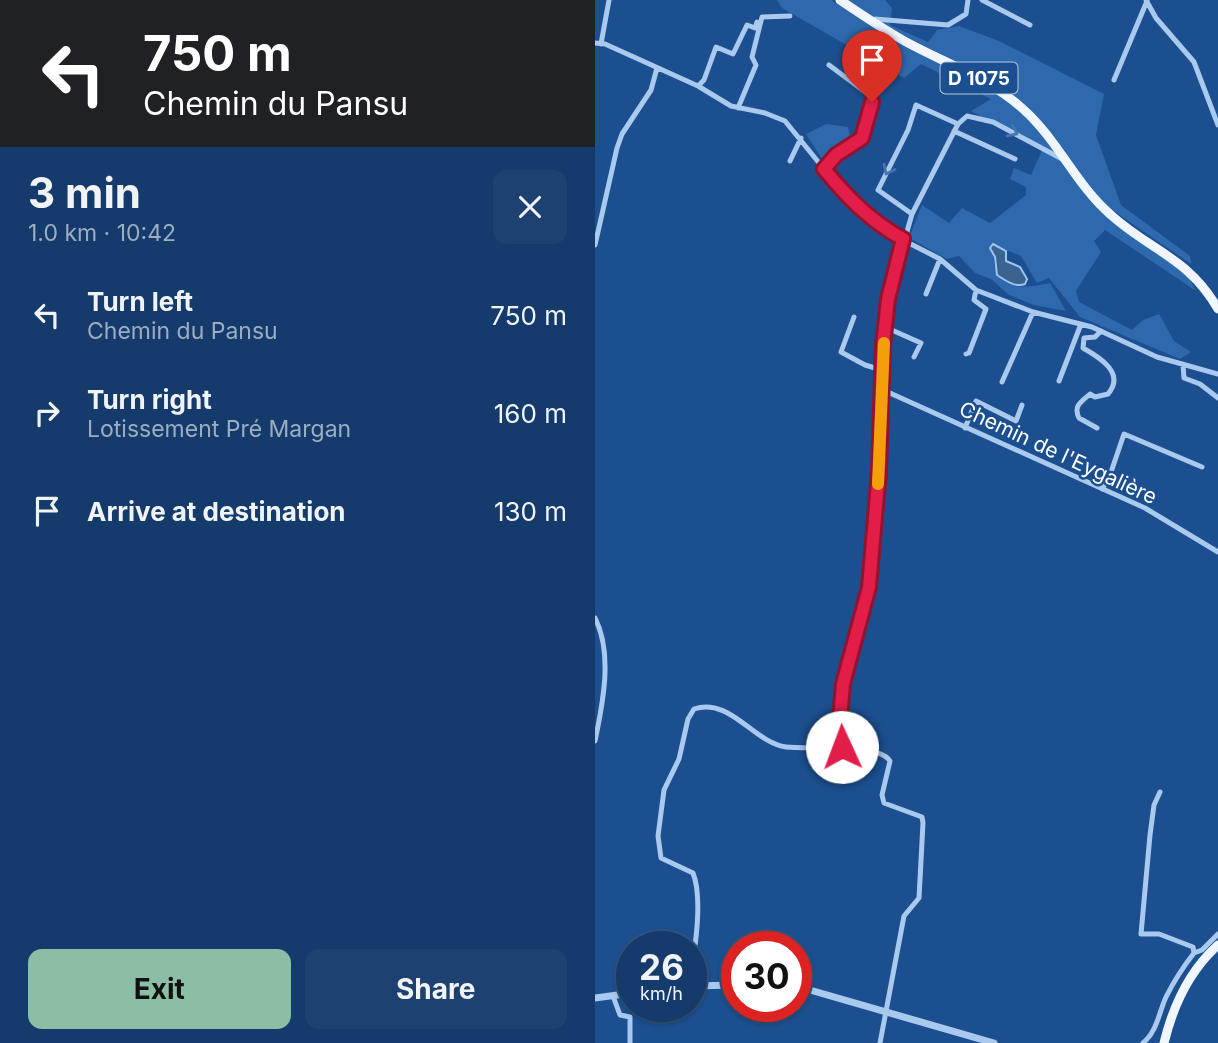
<!DOCTYPE html>
<html lang="en">
<head>
<meta charset="utf-8">
<style>
	:root { --surface:#143b6b; --page:#1d4271; --text:#f1f3f6; --muted:#9dadc1; --line:#33557e; --accent:#8abfa5 }
	body { margin:0; font-family:Inter,sans-serif; background:var(--page); color:var(--text); height:100vh; display:flex; flex-direction:column; font-size:26px; white-space:nowrap }
	* { box-sizing:border-box; margin:0 }
	p { font-size:23px; color:var(--muted) }
	.icon { flex:none; width:38px; height:38px; fill:none; stroke:currentColor; stroke-width:2; stroke-linecap:round; stroke-linejoin:round }
	.map { position:relative; flex:1; overflow:hidden }
	.sheet { display:flex; flex-direction:column; background:var(--surface); width:595px }
	.sheet>* { flex:none }
	.banner { background:#202124; color:#fff; overflow:hidden }
	.speed { position:absolute; left:21px; top:931px; display:flex; gap:14px; font-size:35px; font-weight:700; text-align:center }
	.speed>* { display:grid; place-content:center; width:91px; height:91px; border-radius:50%; background:var(--surface); box-shadow:0 2px 5px #0004,0 0 0 2px var(--line); line-height:1 }
	.speed small { font-size:18px; font-weight:400 }
	.speed .limit { border:10px solid #d22; background:#fff; color:#111 }
	.pin { position:absolute; display:grid; place-items:center; width:60px; height:60px; color:#fff; margin:-72px -30px; border-radius:50% 50% 50% 0; rotate:-45deg; box-shadow:0 0 7px #0007 }
	.pin .icon { rotate:45deg }
	.me { position:absolute; width:77px; margin:-38px; rotate:358deg; stroke-linejoin:round; filter:drop-shadow(0 0 5px #0008) }
	.turn { display:flex; align-items:center; gap:24px; height:147px; padding:0 28px; font-size:32px }
	.turn .icon { width:91px; height:91px; stroke-width:2.5 }
	.turn b { display:block; font-size:49px; line-height:60px }
	.round { display:grid; place-items:center; flex:none; width:74px; height:74px; border-radius:14px; background:var(--page) }
	.headline { display:flex; align-items:center; justify-content:space-between; height:119px; padding:0 28px }
	h1 { font-size:42px; font-weight:700; line-height:52px }
	.action { display:flex; gap:14px; margin-top:auto; padding:14px 28px }
	.action a { flex:1; height:80px; border-radius:14px; background:var(--accent); color:#111; font-size:28px; font-weight:700; line-height:80px; text-align:center }
	.action a+a { background:var(--page); color:var(--text) }
	ul { padding:0; list-style:none }
	li { display:flex; align-items:center; gap:21px; height:98px; padding:0 28px }
	li div { flex:1 }
	li b { display:block; font-size:26px }
	li em { font-style:normal }
	main { display:flex; flex:1; min-height:0 }
	.map>svg:first-child { display:block }
	.green { fill:#2e69ad }
	.water { fill:#3c6290; stroke:#9cc4f0; stroke-width:2 }
	.lines { fill:none; stroke-linecap:round; stroke-linejoin:round }
	.minor { stroke:#a9c9ee; stroke-width:5 }
	.tertiary { stroke:#a9c9ee; stroke-width:7 }
	.primary { stroke:#f0f6ff; stroke-width:9 }
	.oneway { stroke:#4674ac }
	.route-casing { stroke:#92132f; stroke-width:18 }
	.route { stroke:#e11d48; stroke-width:12 }
	.slow { stroke:#f59e0b; stroke-width:12 }
	.labels { text-anchor:middle; stroke-width:5; stroke-linejoin:round; paint-order:stroke }
	.shield { fill:#1b4f8f; stroke:#bbcadd; stroke-width:2 }
	.shield-label { font-size:19px; font-weight:bold; fill:#fff }
	.street-label { font-size:21px; fill:#fff; stroke:#1b4f8f }
</style>
</head>
<body>
<main>
<section class="sheet">
<div class="banner">
<div class="turn"><svg class="icon" aria-label="left" viewBox="0 0 24 24"><path d="M17 20v-9H6M10 6l-5 5 5 5"/></svg><div><b>750 m</b>Chemin du Pansu</div></div>
</div>
<div class="headline"><div><h1>3 min</h1><p>1.0 km · 10:42</p></div><a class="round"><svg class="icon" aria-label="close" viewBox="0 0 24 24"><path d="M6 6l12 12M18 6L6 18"/></svg></a></div>
<ul>
<li><svg class="icon" aria-label="left" viewBox="0 0 24 24"><path d="M17 20v-9H6M10 6l-5 5 5 5"/></svg><div><b>Turn left</b><p>Chemin du Pansu</p></div><em>750 m</em></li>
<li><svg class="icon" aria-label="right" viewBox="0 0 24 24"><path d="M7 20v-9h11M14 6l5 5-5 5"/></svg><div><b>Turn right</b><p>Lotissement Pré Margan</p></div><em>160 m</em></li>
<li><svg class="icon" aria-label="arrive" viewBox="0 0 24 24"><path d="M6 21V4h12l-3 4 3 4H6"/></svg><div><b>Arrive at destination</b></div><em>130 m</em></li>
</ul>
<div class="action"><a>Exit</a><a>Share</a></div>
</section>
<div class="map">
<svg width="623" height="1043" viewBox="0 0 623 1043">
	<rect width="100%" height="100%" fill="#1b4f8f"/>
	<path class="green" d="M182,0H236L278,26L401,92L443,127L492,195L590,270L601,291L510,230L499,241L506,252L481,291L484,302L537,330L548,320L564,314L579,341L596,352L585,359L485,317L454,278L442,283L426,256L398,245C399,251 398,262 400,267C410,293 435,287 455,283L471,311L439,305L414,295L396,279L380,273L364,256L352,259L314,238L327,205L354,223L367,208L395,223L431,195V187L415,179L419,168L436,175L447,150L376,111L396,99L326,64L309,78L187,8Z
		M252,0H290L297,8L295,25L333,42L342,30L364,26L404,41L509,94L501,135L526,205L595,256L596,264L507,203L459,136L425,101L399,82L291,26Z
		M231,124L253,127L255,136L227,159L211,134Z"/>
	<path class="water" d="M398,244L411,251V261L425,267L432,279L430,284C420,288 410,280 402,275L400,257L395,248Z"/>
	<g class="lines">
		<path class="minor" d="M387,0L435,25
			M551,0L561,18L599,62L623,125
			M277,21L280,19L353,25L371,14L373,0
			M0,43L10,44L103,86L136,106L170,113L190,121L255,201L272,216L306,239L345,259L381,290L438,312L497,327L562,357L623,374
			M6,44L14,0
			M519,80L552,1
			M103,86L109,80L121,47L138,54L152,25L160,28L162,22
			M143,108L161,65L157,57L167,17L195,16
			M359,131L420,159
			M195,161L206,138
			M229,169L241,155L267,138L277,97L234,65
			M317,214L283,190L313,130L321,105L363,124
			M0,245L22,148L27,134L56,90L62,68
			M331,294L345,259
			M259,317L246,352L270,365L287,370
			M290,327L326,343L319,357
			M371,354L374,353L391,309L379,300L381,290
			M588,365L589,378L605,384L623,398
			M464,381L486,324
			M407,382L438,312
			M286,389L550,508L623,552
			M370,428L381,401L421,421L427,405
			M502,428L484,418C478,406 486,402 495,394L500,397L513,394C531,373 504,357 488,348L489,338L500,337L506,331
			M507,489L514,478L529,434L607,467
			M0,618C18,653 8,703 0,741
			M247,747L245,719L249,684L255,653L273,600L276,569L293,299L317,214L363,124L372,116L398,122L469,160
			M599,953L607,950L623,934
			M96,975C100,948 108,898 98,873L66,858L63,836L69,790L84,759L93,719L99,709C135,697 158,742 191,747C214,750 283,742 295,761L287,795L289,803L327,817L328,823L324,898L309,916L285,1043
			M18,996L25,1015L35,1017V1043
			M548,1043C562,1032 564,1012 571,997C579,981 588,967 599,953L598,947L564,934H546L555,835L559,805L565,792"/>
		<path class="tertiary" d="M96,986L142,985
			M201,986L399,1043
			M0,998L37,993"/>
		<path class="primary" d="M245,0C269,16 292,32 317,45C355,65 396,80 428,109C463,140 481,185 516,215C556,251 594,258 623,309
			M569,1043C578,1006 594,971 623,945"/>
	</g>
	<defs><path id="oneway-chevron" d="M-2-3.5L2.5 0L-2 3.5" fill="none" stroke-width="1.6" stroke-linecap="round" stroke-linejoin="round" transform="scale(1.75)"/></defs>
	<g class="oneway">
		<use href="#oneway-chevron" transform="translate(418 132) rotate(26)"/>
		<use href="#oneway-chevron" transform="translate(293 170) rotate(116)"/>
	</g>
	<g class="lines">
		<defs>
			<path id="route" d="M247,747L245,719L248,684L274,587L284,471L288,346L293,299L308,239C275,221 252,197 229,169L241,155L267,138L277,102"/>
		</defs>
		<use href="#route" class="route-casing"/>
		<use href="#route" class="route"/>
		<path class="slow" d="M283,484L289,343"/>
	</g>
	<g class="labels">
		<rect class="shield" x="345.5" y="62.5" width="77" height="31" rx="5"/>
		<g class="shield-label">
			<text x="384" y="85">D 1075</text>
		</g>
		<g class="street-label">
			<text transform="translate(463 453) rotate(25)" y="7">Chemin de l'Eygalière</text>
		</g>
	</g>
</svg>
<div class="speed"><div>26<small>km/h</small></div><div class="limit">30</div></div>
<div class="pin" style="left:277px;top:102px;background:#d93025"><svg class="icon" aria-label="arrive" viewBox="0 0 24 24"><path d="M6 21V4h12l-3 4 3 4H6"/></svg></div>
<svg class="me" style="left:247px;top:747px" viewBox="-20 -20 40 40"><circle r="19" fill="#fff"/><path d="M0-13L10 11 0 6-10 11z" fill="#e11d48"/></svg>
</div>
</main>
</body>
</html>
